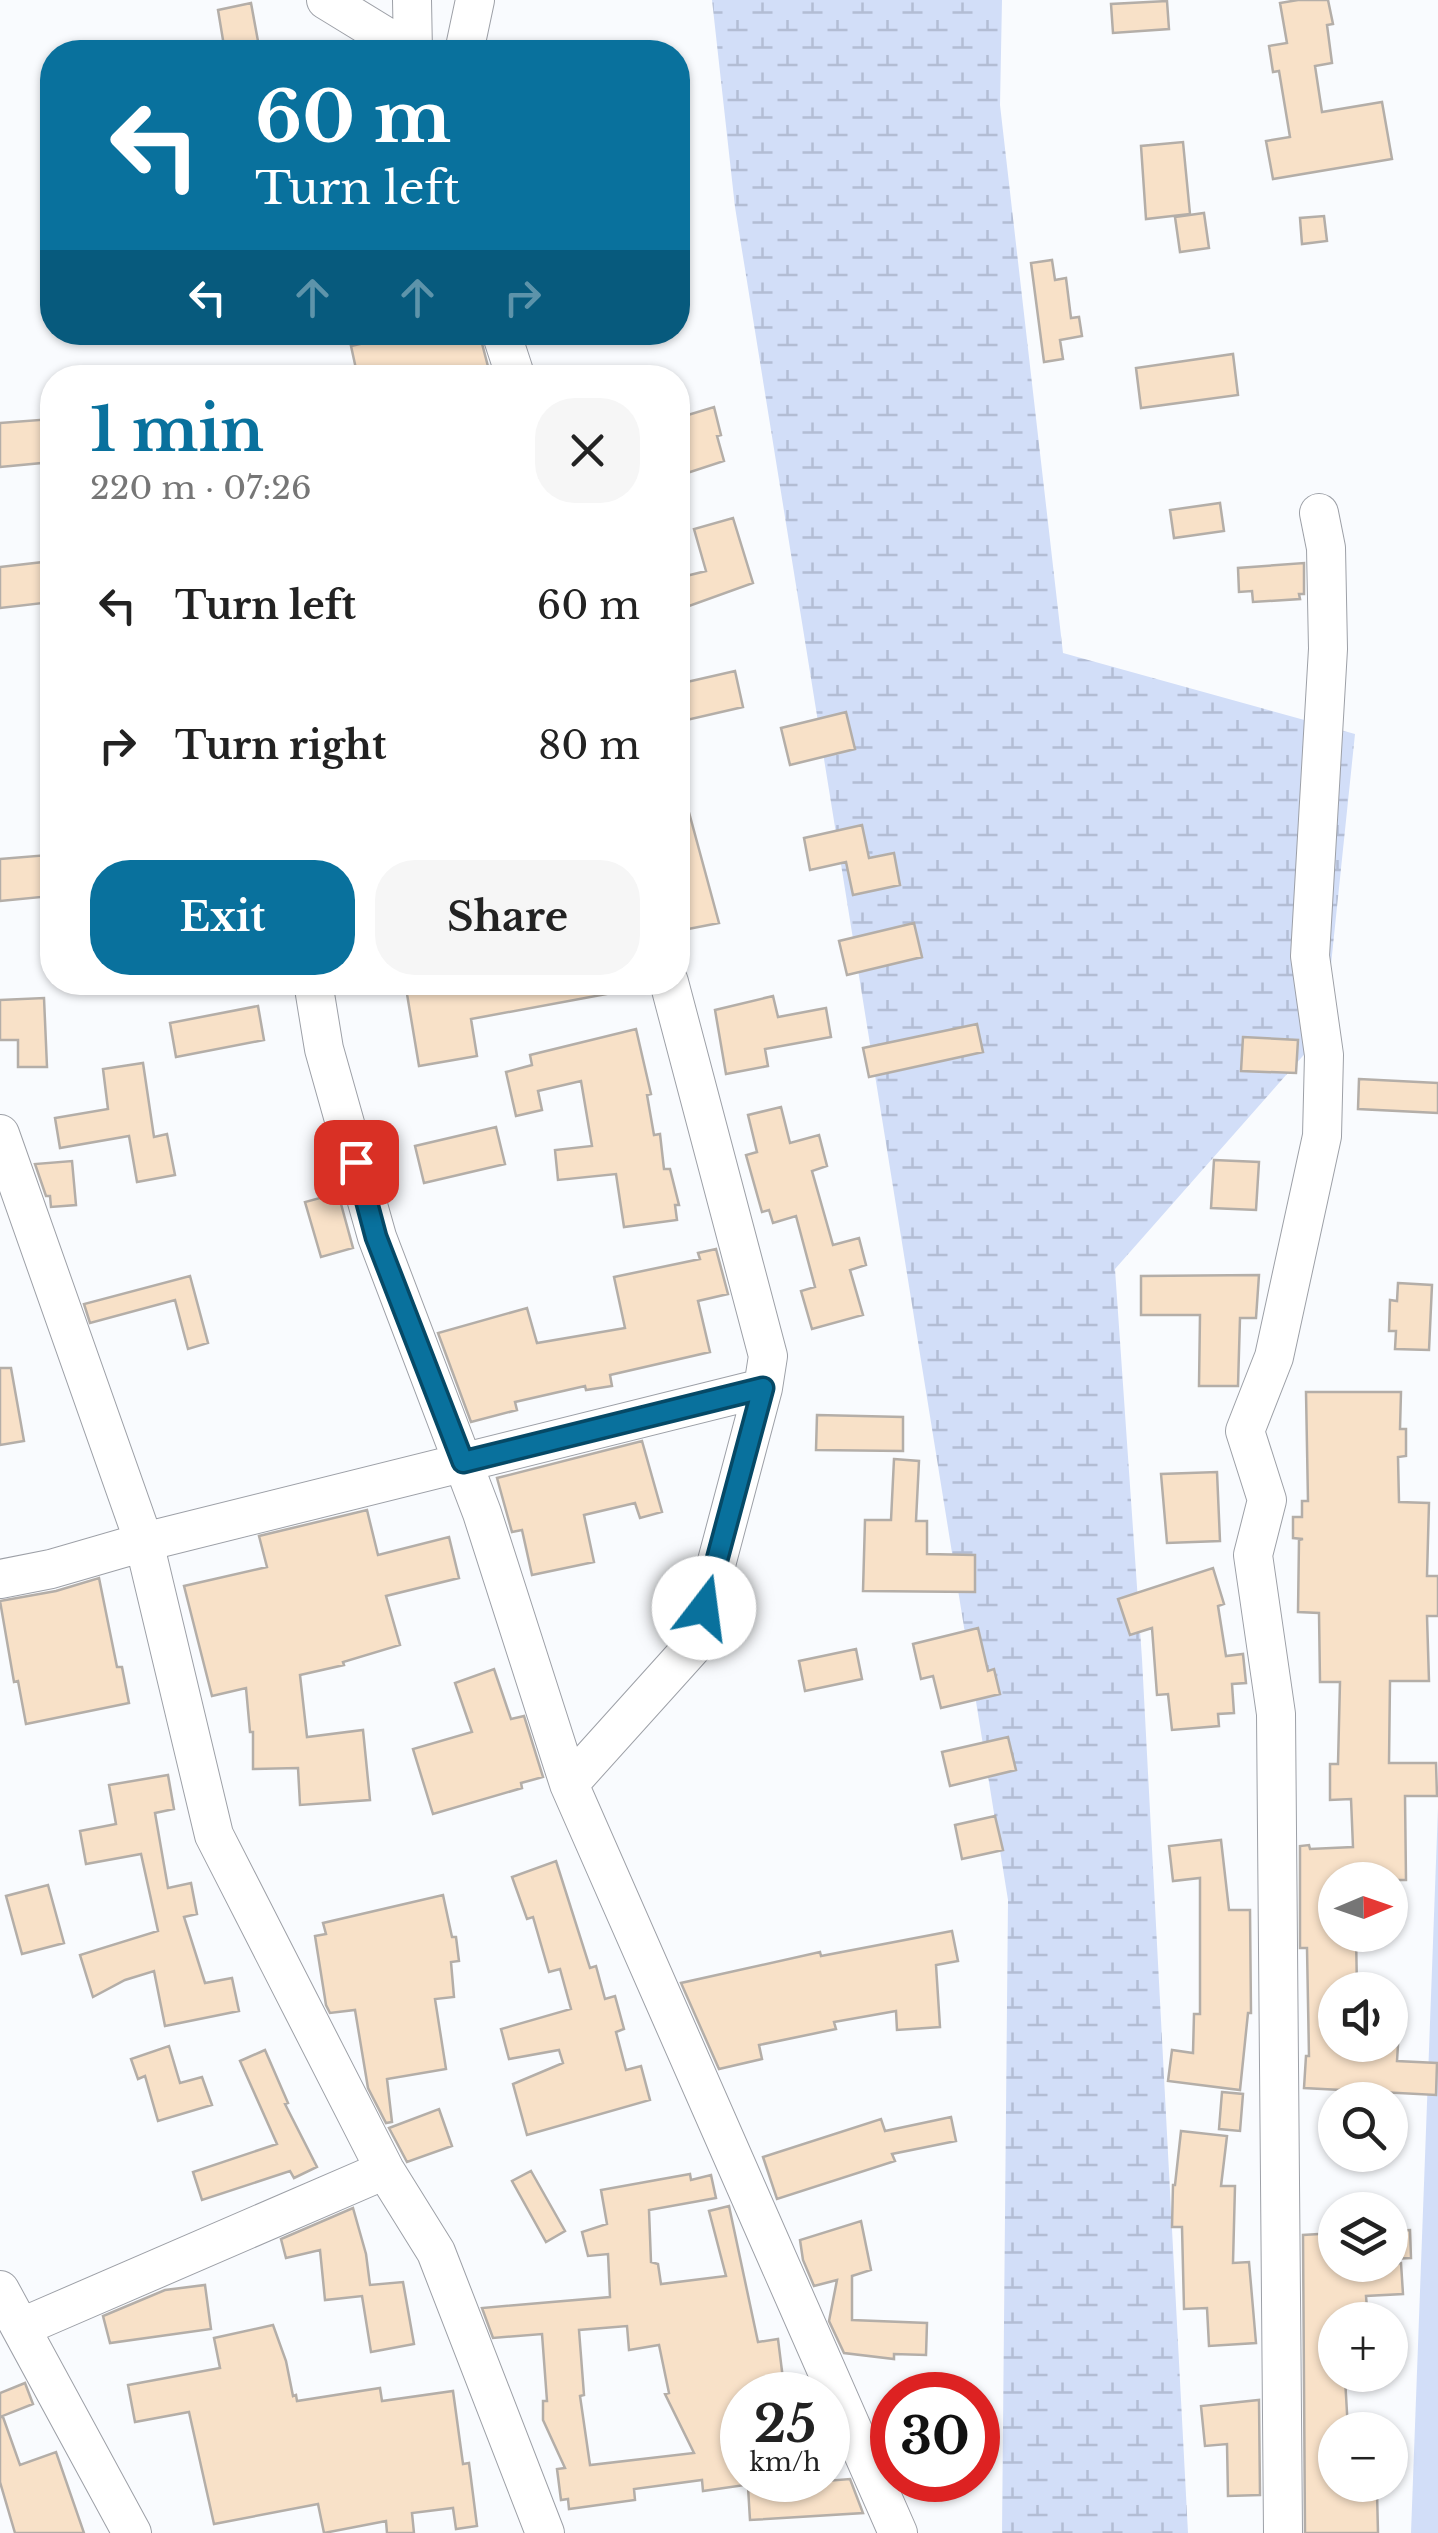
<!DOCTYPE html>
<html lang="en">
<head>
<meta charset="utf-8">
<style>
	:root { --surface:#fff; --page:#f6f6f6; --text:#222; --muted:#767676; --accent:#09719d }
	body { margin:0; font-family:"Libre Baskerville",serif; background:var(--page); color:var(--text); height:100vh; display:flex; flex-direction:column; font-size:38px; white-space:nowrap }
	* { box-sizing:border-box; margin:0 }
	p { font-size:32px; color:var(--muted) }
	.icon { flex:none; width:55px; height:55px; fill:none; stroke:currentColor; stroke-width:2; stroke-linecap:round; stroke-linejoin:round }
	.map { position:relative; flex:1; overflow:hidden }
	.drawer { position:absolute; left:40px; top:365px; width:650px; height:630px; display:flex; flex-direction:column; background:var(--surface); border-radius:40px; box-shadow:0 2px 8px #0004 }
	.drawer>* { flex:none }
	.banner { position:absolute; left:40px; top:40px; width:650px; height:305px; border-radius:40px; box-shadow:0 2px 8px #0004; background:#09719d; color:#fff; overflow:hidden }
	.needle { width:65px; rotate:88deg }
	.fabs { position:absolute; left:1318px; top:1862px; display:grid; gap:20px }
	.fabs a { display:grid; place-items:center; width:90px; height:90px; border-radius:50%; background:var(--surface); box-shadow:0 2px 8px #0004; font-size:50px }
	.speed { position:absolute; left:720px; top:2372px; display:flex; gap:20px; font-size:50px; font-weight:700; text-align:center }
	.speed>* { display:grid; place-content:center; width:130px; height:130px; border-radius:50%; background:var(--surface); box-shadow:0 2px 8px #0004; line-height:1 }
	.speed small { font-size:25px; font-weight:400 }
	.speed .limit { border:15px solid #d22; background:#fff; color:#111 }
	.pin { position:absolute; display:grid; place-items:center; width:85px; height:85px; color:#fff; margin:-42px; border-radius:20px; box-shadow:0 5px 15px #0006 }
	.me { position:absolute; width:110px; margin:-55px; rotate:15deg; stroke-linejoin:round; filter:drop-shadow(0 0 8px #0008) }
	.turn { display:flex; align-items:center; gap:35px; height:210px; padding:0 50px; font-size:45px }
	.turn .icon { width:130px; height:130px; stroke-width:2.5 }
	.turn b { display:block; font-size:70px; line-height:85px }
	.lanes { display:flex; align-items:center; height:95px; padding:0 50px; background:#0003; justify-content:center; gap:50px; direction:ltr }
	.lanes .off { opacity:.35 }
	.round { display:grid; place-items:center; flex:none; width:105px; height:105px; border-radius:40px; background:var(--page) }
	.headline { display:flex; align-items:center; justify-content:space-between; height:170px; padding:0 50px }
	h1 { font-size:60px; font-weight:700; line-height:75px; color:var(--accent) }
	.action { display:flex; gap:20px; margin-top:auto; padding:20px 50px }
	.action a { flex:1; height:115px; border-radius:40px; background:var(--accent); color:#fff; font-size:40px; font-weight:700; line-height:115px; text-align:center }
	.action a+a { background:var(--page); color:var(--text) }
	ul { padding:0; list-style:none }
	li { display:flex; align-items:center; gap:30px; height:140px; padding:0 50px }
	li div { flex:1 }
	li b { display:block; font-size:38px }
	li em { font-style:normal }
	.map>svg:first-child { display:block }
	.grass { fill:#d2def8 }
	.wetland { fill:url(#wetland-marsh) }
	.building { fill:#f8e1c8; stroke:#b4aea8; stroke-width:2.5; fill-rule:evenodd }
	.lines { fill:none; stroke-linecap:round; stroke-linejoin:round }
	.minor-casing { stroke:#9da0a7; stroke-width:40 }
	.minor { stroke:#fff; stroke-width:38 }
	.route-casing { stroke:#064966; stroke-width:25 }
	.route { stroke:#09719d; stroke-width:18 }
</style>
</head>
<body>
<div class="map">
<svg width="1438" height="2533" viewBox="0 0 1438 2533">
	<defs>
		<pattern id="wetland-marsh" width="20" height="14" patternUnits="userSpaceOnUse" patternTransform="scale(2.5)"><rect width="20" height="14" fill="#d2def8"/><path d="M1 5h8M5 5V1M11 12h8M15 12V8" fill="none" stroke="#b3bdd4"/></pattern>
	</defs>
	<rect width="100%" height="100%" fill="#f9fbfe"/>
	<path class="grass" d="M1438,1808V2533H1411Z"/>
	<path class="wetland" d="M712,0H1002L1000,105L1063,653L1355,734L1324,1032L1115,1269L1142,1659L1188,2533H1002L1008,1900L735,207Z"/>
	<path class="building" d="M1298,0H1328L1333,24L1327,25L1332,63L1315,66L1322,112L1382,102L1392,159L1273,179L1266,141L1290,137L1279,71L1273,72L1269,46L1287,43L1280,3Z
		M1167,1L1169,29L1113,33L1111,4Z
		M251,3L260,52H225L218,10Z
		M1183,142L1190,214L1146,219L1141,146Z
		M1204,213L1209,248L1180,252L1175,217Z
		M1324,216L1327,241L1302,244L1300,218Z
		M1052,260L1055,280L1066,278L1071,318L1079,317L1082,336L1060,340L1063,359L1044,362L1031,263Z
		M413,332H479L491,378H358L351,346Z
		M1233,354L1238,395L1141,408L1136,368Z
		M714,407L721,435L717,436L724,461L678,476V418Z
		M52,419V462L0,467V423Z
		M1220,503L1224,531L1174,538L1170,510Z
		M733,518L753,583L678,610V578L706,571L694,529Z
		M52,561V602L0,608V567Z
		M1304,563V594H1299L1300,599L1253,602L1252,591L1239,592L1238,568Z
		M735,671L743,707L678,722V684Z
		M846,712L855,749L790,765L781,728Z
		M684,794L719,923L678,931V795Z
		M862,825L869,858L894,853L900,885L853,895L846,862L810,870L804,838Z
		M48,855L52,896L0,901V859Z
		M914,923L922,957L847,975L839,941Z
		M474,982H611L612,993L471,1019L477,1056L419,1066L407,994Z
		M773,996L778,1017L826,1008L831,1037L765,1049L768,1066L726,1074L715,1010Z
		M44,998L47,1067H18V1040H0V1000Z
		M258,1006L264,1040L176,1057L170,1023Z
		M977,1024L983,1052L869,1077L863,1048Z
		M636,1029L651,1094L647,1095L654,1135L660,1134L664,1169H670L679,1205H675L677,1220L624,1227L616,1174L558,1180L555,1150L592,1146L581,1081L538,1091L542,1110L516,1116L506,1072L532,1065L530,1055Z
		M1243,1037L1298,1040L1296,1073L1241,1071Z
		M143,1063L154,1137L167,1134L175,1175L137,1182L129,1136L60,1148L55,1118L108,1109L103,1069Z
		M1359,1079L1438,1083V1113L1358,1109Z
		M781,1107L790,1143L819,1135L827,1166L812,1171L833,1245L859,1238L866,1265L850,1270L863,1315L812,1329L801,1291L815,1287L796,1216L773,1223L769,1210L762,1212L746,1155L757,1152L748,1115Z
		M496,1127L505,1164L424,1183L415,1146Z
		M1214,1160L1259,1162L1256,1210L1211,1208Z
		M72,1161L76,1205L51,1207L50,1196H46L35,1164Z
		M338,1193L353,1248L321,1257L305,1202Z
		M716,1249L728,1294L698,1301L710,1352L610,1375L612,1386L586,1390L585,1386L515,1402L517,1410L471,1422L438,1333L527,1308L537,1343L625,1328L614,1277L700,1259L698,1253Z
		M1259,1275L1256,1318H1240L1238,1386H1199L1200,1315H1141V1276Z
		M190,1276L208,1343L188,1349L175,1300L90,1323L84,1304Z
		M1398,1283L1432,1285L1429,1350L1395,1349L1396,1331H1389L1390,1300L1397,1301Z
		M0,1368H11L24,1441L0,1445Z
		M1306,1392H1401L1400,1429H1406V1456L1398,1457L1399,1502L1429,1503L1427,1576H1438V1616H1427L1429,1681H1390L1389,1763H1436L1437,1796H1405L1406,1880H1335V1935H1356L1357,1990H1335V2045H1398L1397,2061L1437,2063L1436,2095L1304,2088L1306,2056H1309L1307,1948H1300V1846L1309,1845L1310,1849L1353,1847L1351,1799L1330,1800V1764H1338L1340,1682H1320L1319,1613L1298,1612L1299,1540L1303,1539L1293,1538V1517H1302V1501H1308Z
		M817,1415L903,1417V1451L816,1450Z
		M642,1441L662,1512L640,1518L635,1503L584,1515L594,1562L532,1575L522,1530L512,1532L497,1478Z
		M894,1459L919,1461L916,1521H927V1554L975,1555V1592L863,1591L865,1520H891Z
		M1217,1472L1220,1541L1167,1543L1161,1474Z
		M367,1510L378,1555L449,1537L459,1578L386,1596L400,1645L343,1662L344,1665L300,1675L307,1737L363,1730L370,1800L300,1805L298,1768L253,1769V1732H250L246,1688L212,1696L184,1586L267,1567L259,1536Z
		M1213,1568L1224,1604L1218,1606L1226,1656L1243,1654L1246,1683L1232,1684L1234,1713L1218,1714L1219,1726L1172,1730L1168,1694L1157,1695L1152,1628L1130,1635L1118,1599Z
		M99,1578L117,1667H122L129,1703L26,1724L18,1681L14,1682L0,1601L56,1591Z
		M978,1628L988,1671L994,1669L1000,1694L941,1708L933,1676L921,1679L913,1644Z
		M856,1649L862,1679L805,1691L799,1661Z
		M494,1669L511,1719L524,1716L543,1777L521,1783L522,1788L433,1814L413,1749L472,1732L455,1683Z
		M1008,1737L1016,1770L950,1786L942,1752Z
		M168,1775L174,1809L155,1813L168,1888L191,1883L197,1914L184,1917L205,1983L232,1978L239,2011L165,2026L154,1971L125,1980L93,1997L80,1955L158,1931L141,1854L86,1864L80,1831L116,1824L109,1785Z
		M995,1816L1003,1850L962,1859L955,1825Z
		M1221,1840L1229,1910H1250L1251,2013H1248L1240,2090L1168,2081L1172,2050L1193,2053L1194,2014H1200V1878L1173,1881L1169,1846Z
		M556,1861L590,1968L596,1966L605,1999L615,1996L624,2029L616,2032L626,2070L641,2066L650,2100L527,2135L513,2084L563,2063L559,2050L509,2059L501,2029L571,2009L560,1969L549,1972L533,1917L527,1919L512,1877Z
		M48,1885L64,1943L22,1954L6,1896Z
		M443,1895L452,1937H456L459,1961L451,1962L454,1997L435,1999L446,2069L387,2079L392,2122L386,2123L368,2088L355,2010L330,2013L326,2005L315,1936L326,1934L323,1923Z
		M952,1931L958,1961L936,1965L940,2027L897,2030L896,2011L834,2022L836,2029L759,2045L762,2059L719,2069L681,1983L820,1952L821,1956Z
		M169,2046L180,2083L202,2077L212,2105L158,2121L145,2076L138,2079L131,2059Z
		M265,2050L288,2103L285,2104L317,2167L294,2178L290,2171L202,2200L193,2172L277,2144L240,2061Z
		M1222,2092L1243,2094L1240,2131L1219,2129Z
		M439,2109L452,2146L407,2162L389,2128Z
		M951,2117L956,2141L892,2154L895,2161L777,2199L763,2157L881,2119L885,2131Z
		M1181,2131L1227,2136L1221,2186H1235L1233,2263L1249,2262L1256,2343L1209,2346L1207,2308L1184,2309L1182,2227H1172L1173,2185H1175Z
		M531,2171L565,2231L546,2242L512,2181Z
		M690,2174L691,2180L711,2175L716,2198L649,2210L651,2262L658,2264L661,2284L726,2276L709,2211L729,2206L758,2342L778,2339L785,2395H742V2408H734L745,2485L703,2491L702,2480L634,2489L635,2500L569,2509L568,2499L561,2500L557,2469L565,2468L543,2420V2401H547L542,2334L493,2338L482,2308L610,2297L608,2254L588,2256L582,2232L607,2224L601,2190ZM627,2326L629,2350L659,2345L669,2393L665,2394L694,2453L590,2465L580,2396L584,2395L579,2330Z
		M353,2208L366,2254L370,2285L403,2282L414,2344L371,2352L362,2296L325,2300L320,2250L286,2258L281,2239Z
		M861,2221L871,2270L852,2276V2320L927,2323L926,2355L894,2354V2359L844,2353L829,2321L837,2280L814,2286L803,2260L800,2240Z
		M1410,2230L1411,2258L1390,2259V2231Z
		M1335,2233V2269L1401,2263L1403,2294L1366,2296L1368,2320H1335V2378H1345L1348,2430H1335V2485H1356V2493L1377,2492L1378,2533H1305L1303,2235Z
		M205,2285L211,2329L110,2343L103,2316L165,2290Z
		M273,2325L286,2361L293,2396L296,2395L297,2401L380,2388L382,2401L453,2391L463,2464L469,2463L477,2526L456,2529L453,2508L412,2513L414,2533H387L386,2521L324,2533L318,2504L214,2524L189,2412L135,2422L128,2385L220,2368L214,2338Z
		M25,2383L33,2404L0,2417V2393Z
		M1259,2400L1260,2495L1228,2496L1227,2444L1205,2446L1201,2406Z
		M0,2417H3L20,2465L56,2452L84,2533H15L0,2482Z
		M850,2479L863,2513L750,2520L748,2487Z"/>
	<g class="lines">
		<defs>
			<path id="minor" d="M326,0L411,52
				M412,0L413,52
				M464,52L475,0
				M501,332L516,378
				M313,982L324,1049L377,1237L482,1513L569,1784L898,2533
				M0,1134L144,1542L214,1835L385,2170L436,2252L545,2533
				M0,1579L51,1569L144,1542L763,1388
				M569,1784L695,1644L763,1388L768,1356L669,982
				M0,2290L132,2533
				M22,2327L385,2170
				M1283,2533L1276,1714L1253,1555L1267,1500L1245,1431L1274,1357L1322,1136L1324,1055L1310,956L1328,649L1326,548L1319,513"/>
		</defs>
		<use href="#minor" class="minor-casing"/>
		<use href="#minor" class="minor"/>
	</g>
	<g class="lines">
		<defs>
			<path id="route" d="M356,1162L376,1237L463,1462L763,1388L704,1608"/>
		</defs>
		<use href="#route" class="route-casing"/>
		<use href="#route" class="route"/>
	</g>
</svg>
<div class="fabs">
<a><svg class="needle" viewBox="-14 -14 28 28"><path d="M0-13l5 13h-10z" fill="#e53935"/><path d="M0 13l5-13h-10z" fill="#767676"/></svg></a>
<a><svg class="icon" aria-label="sound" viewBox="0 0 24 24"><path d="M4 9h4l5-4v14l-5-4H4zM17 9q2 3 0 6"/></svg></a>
<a><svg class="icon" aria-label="search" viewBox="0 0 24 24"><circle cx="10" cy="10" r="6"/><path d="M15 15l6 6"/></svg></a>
<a><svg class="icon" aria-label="layers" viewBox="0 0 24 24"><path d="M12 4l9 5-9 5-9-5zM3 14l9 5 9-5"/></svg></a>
<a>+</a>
<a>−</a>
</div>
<div class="speed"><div>25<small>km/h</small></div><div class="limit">30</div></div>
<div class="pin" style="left:356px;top:1162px;background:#d93025"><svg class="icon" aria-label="arrive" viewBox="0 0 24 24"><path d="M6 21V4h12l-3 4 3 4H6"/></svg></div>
<svg class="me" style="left:704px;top:1608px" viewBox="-20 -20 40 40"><circle r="19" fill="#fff"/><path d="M0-13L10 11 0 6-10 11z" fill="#09719d"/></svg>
<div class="banner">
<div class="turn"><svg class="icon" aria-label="left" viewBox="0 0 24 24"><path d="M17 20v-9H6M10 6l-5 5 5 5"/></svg><div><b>60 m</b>Turn left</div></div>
<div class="lanes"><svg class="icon" aria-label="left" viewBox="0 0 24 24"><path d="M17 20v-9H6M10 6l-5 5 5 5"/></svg><svg class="icon off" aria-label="ahead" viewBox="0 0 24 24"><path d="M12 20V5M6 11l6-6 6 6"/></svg><svg class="icon off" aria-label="ahead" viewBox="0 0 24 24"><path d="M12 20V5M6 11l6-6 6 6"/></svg><svg class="icon off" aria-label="right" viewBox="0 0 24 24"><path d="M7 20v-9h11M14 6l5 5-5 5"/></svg></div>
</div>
<section class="drawer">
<div class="headline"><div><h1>1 min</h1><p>220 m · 07:26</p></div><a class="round"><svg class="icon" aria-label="close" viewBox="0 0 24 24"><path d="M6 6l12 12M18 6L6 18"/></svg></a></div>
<ul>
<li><svg class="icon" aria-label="left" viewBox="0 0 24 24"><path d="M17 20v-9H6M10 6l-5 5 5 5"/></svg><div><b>Turn left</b></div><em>60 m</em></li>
<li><svg class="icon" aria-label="right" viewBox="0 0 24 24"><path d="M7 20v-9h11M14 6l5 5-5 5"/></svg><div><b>Turn right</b></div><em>80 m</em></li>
</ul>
<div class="action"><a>Exit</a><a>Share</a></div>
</section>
</div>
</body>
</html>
